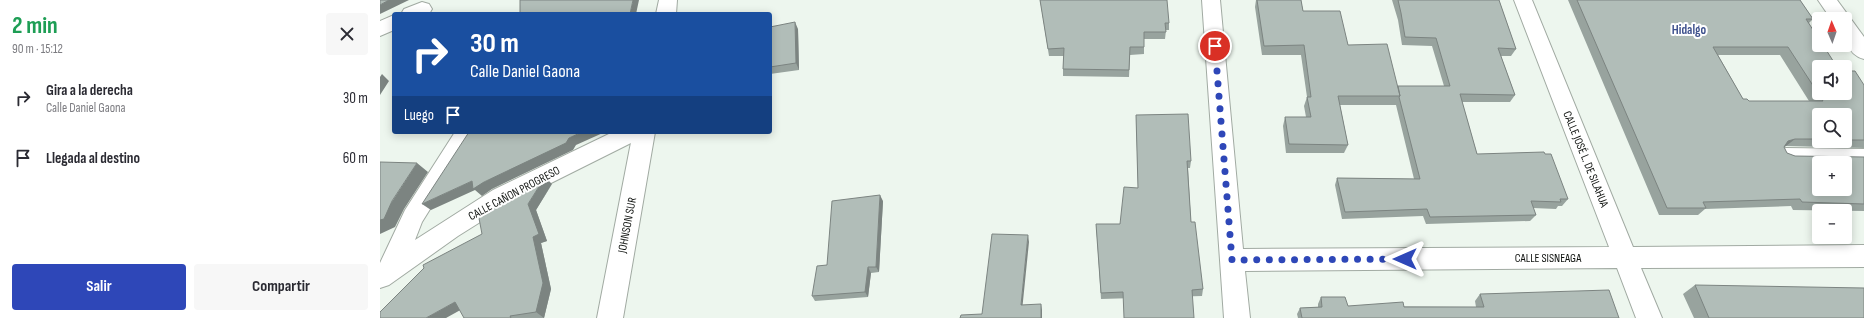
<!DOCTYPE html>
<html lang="es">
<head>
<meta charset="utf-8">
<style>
	:root { --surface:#fff; --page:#f7f7f7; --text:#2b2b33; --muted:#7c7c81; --accent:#2e47b8 }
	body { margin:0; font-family:"Sofia Sans Condensed",sans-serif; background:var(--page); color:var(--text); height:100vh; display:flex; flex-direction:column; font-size:15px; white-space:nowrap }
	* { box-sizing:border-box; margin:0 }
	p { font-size:13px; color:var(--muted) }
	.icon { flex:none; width:22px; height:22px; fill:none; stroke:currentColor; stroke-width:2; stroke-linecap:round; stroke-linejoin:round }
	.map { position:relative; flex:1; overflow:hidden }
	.panel { display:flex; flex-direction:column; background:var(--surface); width:380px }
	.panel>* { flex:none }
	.guide { position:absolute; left:12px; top:12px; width:380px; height:122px; border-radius:4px; box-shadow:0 2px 10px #0003; background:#1a4fa0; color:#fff; overflow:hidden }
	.needle { width:26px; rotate:358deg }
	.tools { position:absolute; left:1432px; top:12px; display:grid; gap:8px }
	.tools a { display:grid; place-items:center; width:40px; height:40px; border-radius:4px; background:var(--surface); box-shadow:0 2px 10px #0003; font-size:20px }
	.pin { position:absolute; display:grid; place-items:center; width:34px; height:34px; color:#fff; margin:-17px; border:2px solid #fff; border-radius:50%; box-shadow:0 1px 4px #0007 }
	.me { position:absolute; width:44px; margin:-22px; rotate:270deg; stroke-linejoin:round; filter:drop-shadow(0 0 3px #0008) }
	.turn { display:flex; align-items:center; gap:14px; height:84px; padding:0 12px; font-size:18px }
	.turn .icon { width:52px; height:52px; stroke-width:2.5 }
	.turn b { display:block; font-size:28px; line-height:34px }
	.then { display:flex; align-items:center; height:38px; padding:0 12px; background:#0003; gap:8px; font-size:15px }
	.round { display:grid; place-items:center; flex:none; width:42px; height:42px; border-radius:4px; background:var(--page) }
	.head { display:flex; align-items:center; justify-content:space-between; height:68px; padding:0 12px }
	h1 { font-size:24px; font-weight:700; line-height:30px; color:#1e9e55 }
	.button { display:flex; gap:8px; margin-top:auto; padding:8px 12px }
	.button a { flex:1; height:46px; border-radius:4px; background:var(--accent); color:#fff; font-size:16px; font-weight:700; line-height:46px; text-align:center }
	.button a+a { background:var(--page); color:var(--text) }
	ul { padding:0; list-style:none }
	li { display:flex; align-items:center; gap:12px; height:60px; padding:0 12px }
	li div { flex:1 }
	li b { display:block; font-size:15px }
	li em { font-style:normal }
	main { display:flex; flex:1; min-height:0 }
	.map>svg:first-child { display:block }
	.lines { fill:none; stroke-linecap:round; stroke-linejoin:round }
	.lane-casing { stroke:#a1aaa2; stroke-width:2 }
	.street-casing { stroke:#a1aaa2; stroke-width:2 }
	.secondary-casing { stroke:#a1aaa2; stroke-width:2 }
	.lane { fill:#fff; fill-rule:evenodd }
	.street { fill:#fff; fill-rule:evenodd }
	.secondary { fill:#fff; fill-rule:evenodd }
	.wall { fill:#98a39e; fill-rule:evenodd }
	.shaded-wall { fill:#7c8481 }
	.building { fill:#b1bdb8; stroke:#7c8481; fill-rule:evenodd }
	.route { stroke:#2e47b8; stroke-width:7; stroke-dasharray:0 12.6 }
	.labels { text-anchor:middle; stroke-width:4; stroke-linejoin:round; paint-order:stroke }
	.street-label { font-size:12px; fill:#0e110e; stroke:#fff }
	.neighbourhood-label { font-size:13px; font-weight:bold; fill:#3e518d; stroke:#fff }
</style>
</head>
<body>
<main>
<section class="panel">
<div class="head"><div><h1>2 min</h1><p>90 m · 15:12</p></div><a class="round"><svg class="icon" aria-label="close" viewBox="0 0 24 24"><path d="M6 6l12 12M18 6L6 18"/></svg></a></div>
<ul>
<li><svg class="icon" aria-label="right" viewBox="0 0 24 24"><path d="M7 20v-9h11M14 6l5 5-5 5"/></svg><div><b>Gira a la derecha</b><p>Calle Daniel Gaona</p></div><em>30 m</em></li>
<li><svg class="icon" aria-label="arrive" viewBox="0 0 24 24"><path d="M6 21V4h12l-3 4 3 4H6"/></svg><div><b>Llegada al destino</b></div><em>60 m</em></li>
</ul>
<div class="button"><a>Salir</a><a>Compartir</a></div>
</section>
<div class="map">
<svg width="1484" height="318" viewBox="0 0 1484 318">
	<rect width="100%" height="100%" fill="#edf6ee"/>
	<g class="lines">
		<defs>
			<path id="lane" d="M1406,148L1484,149V163L1406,162L1400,160L1397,155L1400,150Z"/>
			<path id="street" d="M822,0H840L863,249L1229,247L1134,0H1152L1253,247L1484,245V267L1261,268L1282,318H1256L1237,268L865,271L870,318H844Z
				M42,2L49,4L52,9L49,14H21L24,9Z
				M14,15V30L0,36V21Z
				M75,132H98L42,222L35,240L113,190L233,132H264L261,138L129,204L78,236L9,285L0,288V263L25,210Z"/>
			<path id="secondary" d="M279,0H297L296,14H276Z
				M1438,0H1457L1484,37V59C1465,54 1465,35 1465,19H1451Z
				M253,132H275L243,318H217Z"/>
		</defs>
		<use href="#lane" class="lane-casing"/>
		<use href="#street" class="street-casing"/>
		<use href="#secondary" class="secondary-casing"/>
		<use href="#lane" class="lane"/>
		<use href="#street" class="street"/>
		<use href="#secondary" class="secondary"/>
	</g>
	<path class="wall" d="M660,0L789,23V30H786L785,39H764V54L750,55L749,77L683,76V69L684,56H669Z
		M876,0H921L923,11L968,45L1018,86H1064L1052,46L1022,45L1018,20L1012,0H1119L1136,49L1131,56H1121L1135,95L1130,102H1082L1097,154L1188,199L1182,206H1178L1176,209L1153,208L1156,215L1150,221L1046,224L1043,216L962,219L955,185L957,178L1034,179L1016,105H960L968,145L964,153H906L903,126L905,117H926L924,106L927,97L921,55H882L875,7Z
		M1188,0H1420L1433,19L1429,23L1439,67L1484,85V148L1406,146L1404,147L1407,153L1415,156L1484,157V211L1413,210L1411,206L1325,209L1318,215H1279ZM1338,55H1400L1429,101H1369L1363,99ZM1439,115H1465V141H1439Z
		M390,27L418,29L419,70L390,74Z
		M756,115L811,161L810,168H808L811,222L823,289L822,296L721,299L716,224H740L758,188Z
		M172,184L156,210L167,241L161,243L171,289L164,318H84Z
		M503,201L499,272L491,273L488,297L435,301L432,296L447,265Z
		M1315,285L1484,318H1314L1303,294Z
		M1100,294L1239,318H918L917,314L920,308L938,307V304L941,297L968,306L1096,307L1095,301Z"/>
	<path class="shaded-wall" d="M9,0H29L0,14V5Z
		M253,0H259L256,14H250Z
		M415,22L418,29L419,70L416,63Z
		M2,74L9,81L0,95V77Z
		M202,132H225L196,145L193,150L112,189L102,196L95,190L51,210L42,204L92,181L104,182L189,138Z
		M1415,139L1406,146L1400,149L1408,141Z
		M37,163L48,172L24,209L15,227L0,234V220Z
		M165,177L172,184L156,210L167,241L161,243L171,289L164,318L156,312L153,237L148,204Z
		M500,195L503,201L499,272L496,267Z
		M648,235L649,242L642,311L641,305Z
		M488,267L491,273L488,297L485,292Z
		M75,302L84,308L66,318H46Z
		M661,304L662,310V318H661Z"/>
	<path class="building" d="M0,0H9L0,5Z
		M140,0H253L250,14H140Z
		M660,0H787L789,23H785L786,32H764V47H750L749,70L683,69L684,48L668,49Z
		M877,0H921L923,11H960L968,45L1007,44L1020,96H958L968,145L909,144L905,117H931L927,97H931L924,45L884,46Z
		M1018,0H1119L1136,49L1118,48L1135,95L1080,94L1097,154L1164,152L1165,154H1171L1188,199H1180L1181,202L1151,201L1156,215L1050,217L1047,209L965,212L957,178L1040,179L1019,97L1020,96L1018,86H1070L1056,38L1025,37L1021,13Z
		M1197,0H1420L1433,19H1426L1439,39V45H1443L1457,67H1439V93H1465V71H1475L1484,85V140H1465V115H1439V139H1415L1408,141L1404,147L1407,153L1415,156L1484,157V204L1422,202L1420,199L1323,202L1326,208H1287ZM1333,47H1408L1443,101H1369L1367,99H1363ZM1439,163H1465V189H1439Z
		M415,22L416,63L390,67V27Z
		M808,114L811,161H807L811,222H815L823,289L812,290L814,318H744L743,292L721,293L716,224H740L744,187L758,188L756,115Z
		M89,132H202L189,138L186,143L104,182L93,189L92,181L42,204Z
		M0,162L37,163L12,201L4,219L0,220Z
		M165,177L148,204L159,234L153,237L163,283L156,312L130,316L131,318H84L75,302L46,318H0V312L44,268L43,265L102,234L98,213L122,198Z
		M500,195L496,267H488L485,292L432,296L437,266L447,265L452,201Z
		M612,234L648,235L641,305L661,304V318H580L581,315L602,314Z
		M1315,285L1484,288V318H1329Z
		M1229,290L1239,318H922L920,308L942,307L941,297H965L968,306L1023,302L1024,307H1104L1100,294Z"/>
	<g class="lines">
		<path class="route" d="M835,46L852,260L1025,259"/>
	</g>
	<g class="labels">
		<g class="street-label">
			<text transform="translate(1206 159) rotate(68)" y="4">CALLE JOSÉ L. DE SILAHUA</text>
			<text transform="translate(134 193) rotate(-28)" y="4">CALLE CAÑON PROGRESO</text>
			<text transform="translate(247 225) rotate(-79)" y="4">JOHNSON SUR</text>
			<text x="1168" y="262">CALLE SISNEAGA</text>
		</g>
		<g class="neighbourhood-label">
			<text x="1309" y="34">Hidalgo</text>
		</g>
	</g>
</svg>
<div class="tools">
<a><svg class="needle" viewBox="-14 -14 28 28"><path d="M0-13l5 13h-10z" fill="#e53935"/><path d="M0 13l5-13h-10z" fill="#7c7c81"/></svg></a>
<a><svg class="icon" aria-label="sound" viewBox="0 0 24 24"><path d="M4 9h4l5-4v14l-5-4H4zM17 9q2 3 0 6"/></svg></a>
<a><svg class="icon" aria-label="search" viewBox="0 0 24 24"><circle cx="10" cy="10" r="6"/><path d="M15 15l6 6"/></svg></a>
<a>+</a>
<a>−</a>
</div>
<div class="pin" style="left:835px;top:46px;background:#d93025"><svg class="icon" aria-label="arrive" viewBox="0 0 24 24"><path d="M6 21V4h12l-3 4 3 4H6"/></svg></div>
<svg class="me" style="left:1025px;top:259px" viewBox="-20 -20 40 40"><path d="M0-17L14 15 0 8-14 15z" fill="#2e47b8" stroke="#fff" stroke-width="4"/></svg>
<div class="guide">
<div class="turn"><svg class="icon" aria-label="right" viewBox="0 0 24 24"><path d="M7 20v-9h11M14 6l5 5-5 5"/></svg><div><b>30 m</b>Calle Daniel Gaona</div></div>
<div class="then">Luego<svg class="icon" aria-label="arrive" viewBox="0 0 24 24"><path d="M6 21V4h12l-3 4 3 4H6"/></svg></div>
</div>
</div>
</main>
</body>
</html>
